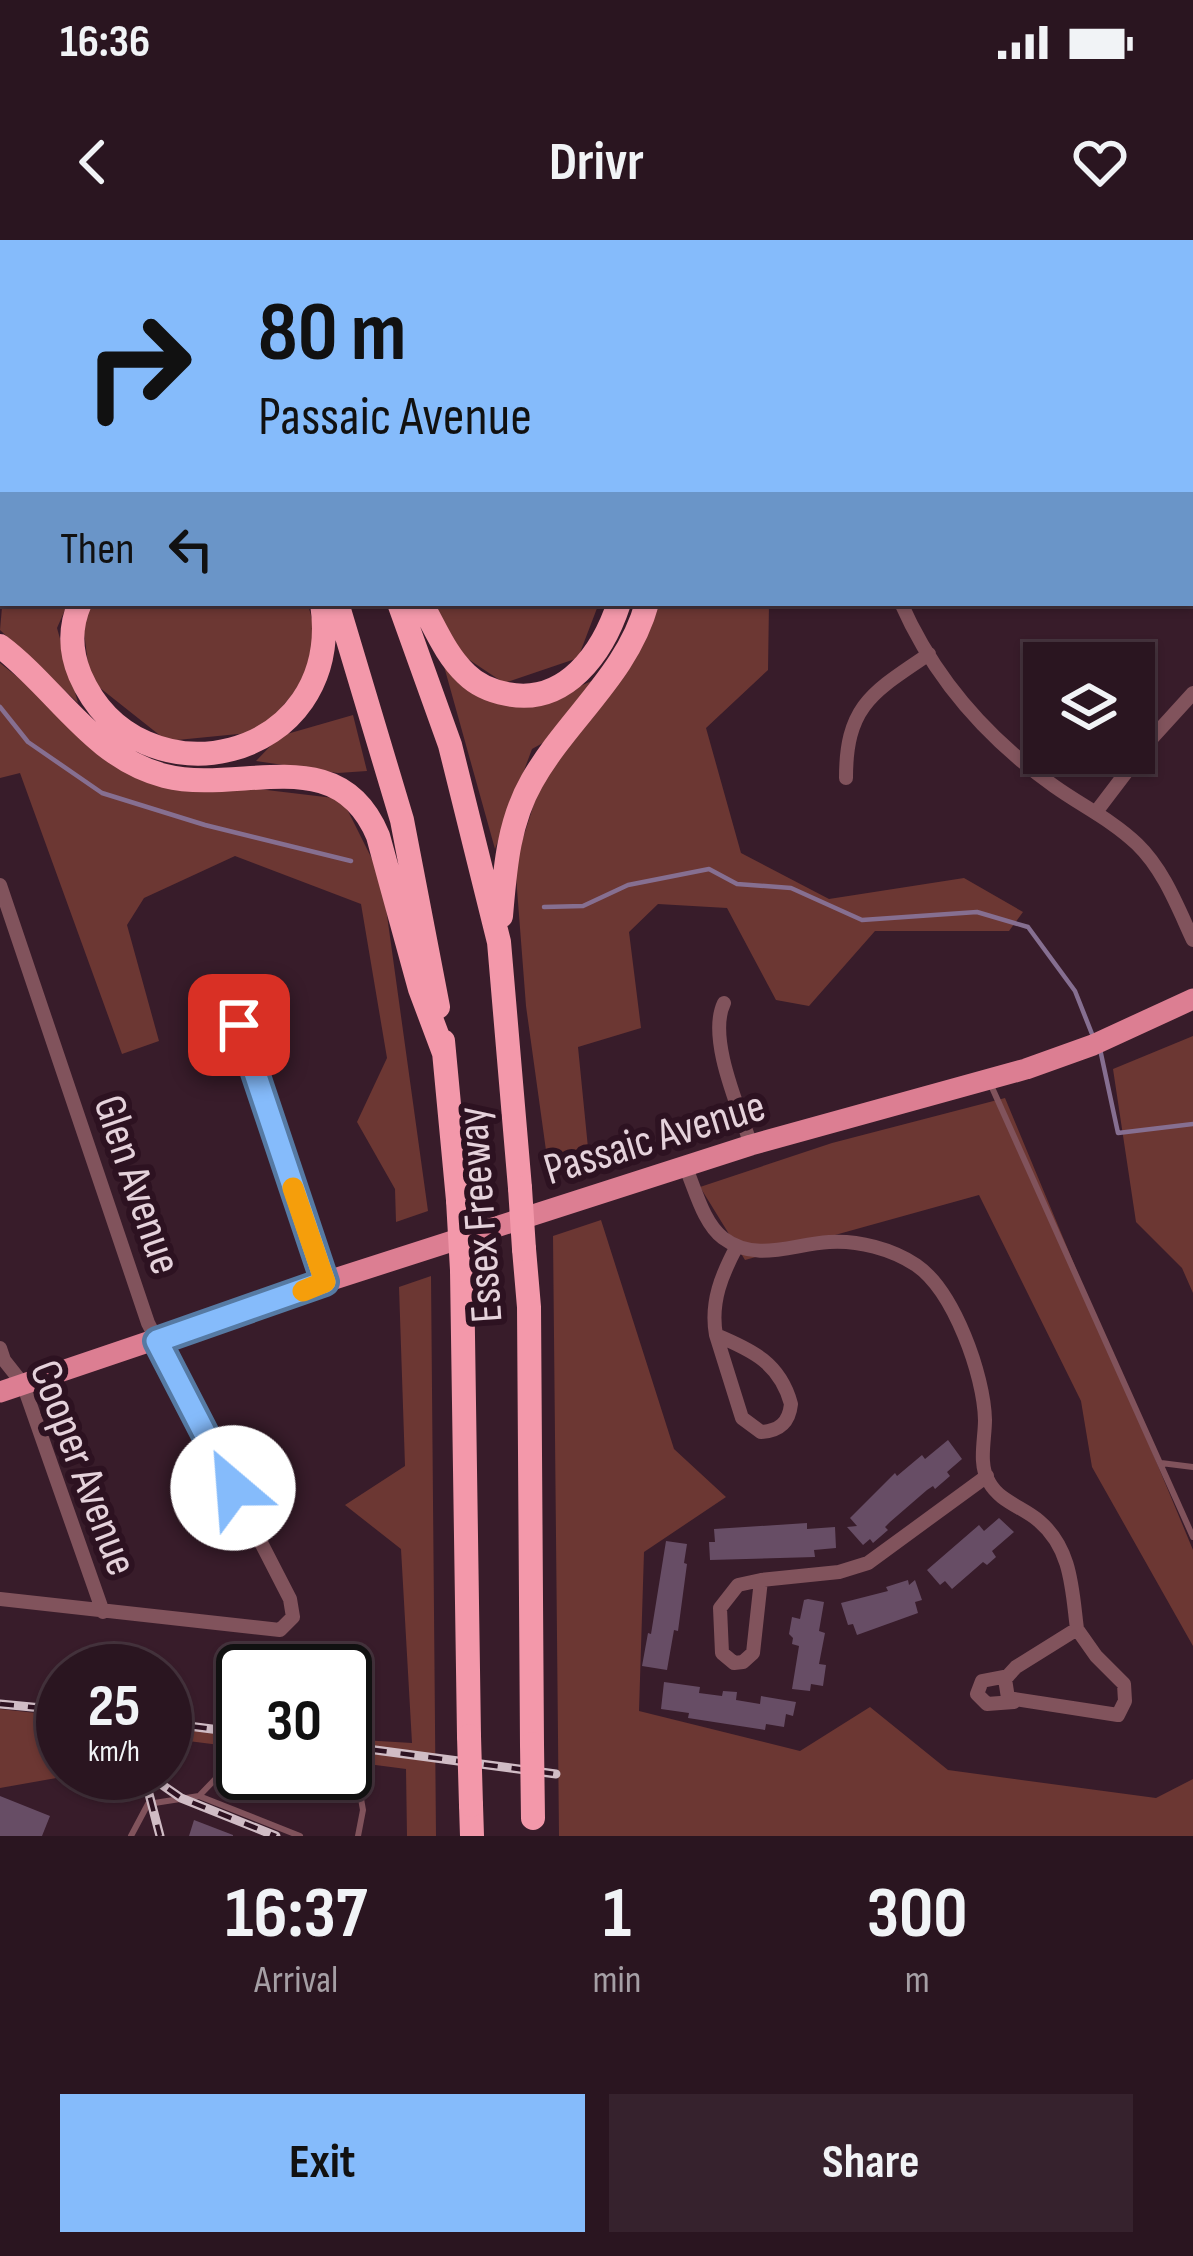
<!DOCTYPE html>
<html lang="en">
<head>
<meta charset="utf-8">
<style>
	:root { --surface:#2a1520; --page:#36222d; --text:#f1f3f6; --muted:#a59fa5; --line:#46343e; --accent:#85bbfb }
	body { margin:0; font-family:"Sofia Sans Condensed",sans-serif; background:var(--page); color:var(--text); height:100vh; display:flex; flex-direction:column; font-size:45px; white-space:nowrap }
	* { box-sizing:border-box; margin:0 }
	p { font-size:39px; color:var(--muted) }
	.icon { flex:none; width:66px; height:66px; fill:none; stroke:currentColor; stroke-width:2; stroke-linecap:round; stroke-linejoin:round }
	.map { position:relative; height:1596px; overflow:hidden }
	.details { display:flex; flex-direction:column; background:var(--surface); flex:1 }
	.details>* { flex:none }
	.banner { position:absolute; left:0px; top:0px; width:1194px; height:366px; box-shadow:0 3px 9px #0004,0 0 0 3px var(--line); background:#85bbfb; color:#111; overflow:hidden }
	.fabs { position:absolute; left:1023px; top:402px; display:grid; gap:24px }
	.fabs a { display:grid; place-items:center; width:132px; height:132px; border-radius:0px; background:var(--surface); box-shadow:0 3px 9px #0004,0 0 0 3px var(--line); font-size:60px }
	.speed { position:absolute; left:36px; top:1404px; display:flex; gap:24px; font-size:60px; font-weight:700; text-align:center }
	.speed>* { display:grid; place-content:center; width:156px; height:156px; border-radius:50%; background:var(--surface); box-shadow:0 3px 9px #0004,0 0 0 3px var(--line); line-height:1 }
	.speed small { font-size:30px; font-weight:400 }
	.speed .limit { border:6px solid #111; border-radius:18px; background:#fff; color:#111 }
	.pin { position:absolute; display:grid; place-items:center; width:102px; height:102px; color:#fff; margin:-51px; border-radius:24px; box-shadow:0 6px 18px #0006 }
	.me { position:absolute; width:132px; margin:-66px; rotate:333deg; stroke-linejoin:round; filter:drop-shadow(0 0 9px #0008) }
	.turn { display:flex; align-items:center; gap:42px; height:252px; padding:0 60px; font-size:54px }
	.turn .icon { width:156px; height:156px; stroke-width:2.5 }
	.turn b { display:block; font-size:84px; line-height:102px }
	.then { display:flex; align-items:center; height:114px; padding:0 60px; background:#0003; gap:24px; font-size:45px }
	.eta { display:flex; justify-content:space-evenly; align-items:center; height:204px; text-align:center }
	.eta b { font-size:72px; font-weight:700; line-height:84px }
	.action { display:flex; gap:24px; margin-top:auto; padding:24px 60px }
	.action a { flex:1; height:138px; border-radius:0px; background:var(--accent); color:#111; font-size:48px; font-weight:700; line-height:138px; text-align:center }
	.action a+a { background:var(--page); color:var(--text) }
	.status { display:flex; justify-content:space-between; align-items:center; height:84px; padding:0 60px; background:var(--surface); direction:ltr }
	.status svg { height:33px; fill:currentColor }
	header { display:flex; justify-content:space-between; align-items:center; height:156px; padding:0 60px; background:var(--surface); font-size:54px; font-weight:700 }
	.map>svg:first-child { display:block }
	.green { fill:#6c3733 }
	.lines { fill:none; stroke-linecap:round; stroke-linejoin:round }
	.stream { stroke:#866f91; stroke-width:4.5 }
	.building { fill:#674d65 }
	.lane { stroke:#81535c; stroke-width:6 }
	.street { stroke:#81535c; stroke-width:14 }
	.secondary { stroke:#b56c7b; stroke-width:18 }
	.primary { stroke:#dc7e92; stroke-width:21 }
	.highway { stroke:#f398aa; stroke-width:24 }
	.rail-casing { stroke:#d0bcc5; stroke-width:9 }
	.rail { stroke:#2d1221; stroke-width:4.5; stroke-dasharray:14; stroke-linecap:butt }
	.highway-bridge { stroke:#f398aa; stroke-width:24 }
	.route-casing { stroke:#567aa3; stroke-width:30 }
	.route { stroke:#85bbfb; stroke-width:21 }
	.slow { stroke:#f59e0b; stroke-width:21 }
	.labels { text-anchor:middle; stroke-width:12; stroke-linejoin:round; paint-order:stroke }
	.street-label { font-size:45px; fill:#e5d2db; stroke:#2d1221 }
</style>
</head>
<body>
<div class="status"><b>16:36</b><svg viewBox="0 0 49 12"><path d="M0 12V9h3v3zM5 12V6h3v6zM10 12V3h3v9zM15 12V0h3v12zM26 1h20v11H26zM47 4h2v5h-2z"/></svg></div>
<header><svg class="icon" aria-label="back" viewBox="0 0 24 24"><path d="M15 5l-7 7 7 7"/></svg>Drivr<svg class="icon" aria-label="heart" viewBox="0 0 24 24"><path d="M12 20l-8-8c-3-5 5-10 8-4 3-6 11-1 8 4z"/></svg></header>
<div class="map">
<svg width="1193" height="1596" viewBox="0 0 1193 1596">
	<rect width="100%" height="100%" fill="#381c2a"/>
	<path class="green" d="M306,0H520L521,3H306Z
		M3,356V363H68L57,388L78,463L0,390Z
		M93,363H307C330,423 295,452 259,492L167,501L90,440L82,376Z
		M434,363H599L578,418L504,443L453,409Z
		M653,363H769L768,430L706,488L741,613L829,659L964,638L1023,672L1009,691H875L809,766L776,760L727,668L658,664L629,692L641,788L578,807L589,918L549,932L526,766L515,623L542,539Z
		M442,419L467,444L561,455L600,437L548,500L532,509L495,609Z
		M0,423L139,535L342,559L382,639L428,971L396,982L395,949L357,882L387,818L361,664L235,616L144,658L127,685L159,801L122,814L20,533L0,538Z
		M353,475L367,531L338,533L256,521L280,496Z
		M1193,796V1053L1182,1028L1136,982L1113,829Z
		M1005,858L1193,1310V1406L1092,1227L1081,1161L979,955L745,1020L700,947L832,903Z
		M601,980L674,1209L726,1257L644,1312L639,1471L800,1511L870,1467L948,1530L1156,1558L1193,1539V1596H559L553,996Z
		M431,1036L436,1596H407L406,1529L345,1521V1499L412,1503L401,1309L345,1265L405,1226L399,1047Z
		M0,1469L63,1476V1533H128L121,1551L79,1534L0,1548Z
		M165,1486L243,1492V1508L165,1498Z"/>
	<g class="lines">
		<path class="stream" d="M0,467L28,502L102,553L205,585L351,621
			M544,667L583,666L628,645L709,629L737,644L791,648L862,680L977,672L1028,687L1075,751L1094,799
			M1100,809L1118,893L1193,884"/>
	</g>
	<path class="building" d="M948,1200L962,1219L947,1232L950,1236L935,1249L933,1246L927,1250L890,1282L885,1287L888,1290L873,1303L870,1299L863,1305L847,1287L857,1286L850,1278L895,1233L897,1236L922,1215L925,1219Z
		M999,1278L1014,1292L992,1311L996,1317L987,1325L983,1322L952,1349L945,1341L940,1345L927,1330L979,1285L984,1291Z
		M807,1283V1289L835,1287L836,1308L814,1310L815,1317L710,1320L709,1302H715L714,1289Z
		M666,1301L687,1304L684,1323L687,1324L678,1391L674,1390L667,1430L642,1426L648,1393L651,1394Z
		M908,1340L909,1345L915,1340L922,1360L915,1362L918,1373L857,1395L853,1384L848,1385L841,1363L888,1351L886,1347Z
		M808,1359L824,1362L819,1391L825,1393L819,1424L826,1425L823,1446L811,1444L810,1451L792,1449L799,1406L792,1404L793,1398L789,1394L792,1377L800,1379L804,1360Z
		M664,1442L700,1447L699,1453L722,1456L723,1451L737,1452L736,1460L760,1464L761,1456L796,1462L793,1476L786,1474L784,1487L766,1484L765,1490L688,1478L689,1473L661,1469Z
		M0,1556L50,1576L42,1596H0Z
		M194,1580L233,1595V1596H189Z"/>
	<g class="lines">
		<path class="lane" d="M990,843L1193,1297
			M1161,1223L1193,1227
			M284,1533L344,1544L360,1553L363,1570L358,1596
			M199,1556L225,1529H243
			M131,1596L148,1564L199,1556L300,1596"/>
		<path class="street" d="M1138,3L1145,0
			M1191,253L1193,257
			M901,363C934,438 988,499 1054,546C1082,566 1112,580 1137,604C1164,630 1178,668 1193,700
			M846,538C846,465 873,452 929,414
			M1096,572L1153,497L1193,453
			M0,645L148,1083L290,1359L293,1377L280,1390L0,1359
			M237,745L234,755L239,785L325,1042
			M724,763C707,798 739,868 751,905
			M685,926C695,948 703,983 723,998C756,1023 793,1004 829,1002C858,1000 892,1009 916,1025C954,1051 984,1135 985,1180C985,1200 978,1224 989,1242C1000,1262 1023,1267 1039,1281C1072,1309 1072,1350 1077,1389
			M716,1095C752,1110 780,1123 791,1164C789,1183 779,1191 761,1192L742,1178Z
			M716,1095C710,1062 722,1034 737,1006
			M0,1108L4,1120L23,1144L103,1372
			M761,1340L839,1332L868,1323L987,1236
			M761,1340L753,1413L743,1422L734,1423L722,1413L720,1368L738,1345Z
			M1077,1389L1096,1416L1124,1444L1125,1461L1118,1475L1008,1458L1005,1439L1016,1427Z
			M1008,1436L982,1441L977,1454L987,1464L1014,1462"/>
		<path class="secondary" d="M697,3L703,0
			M764,3L770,0"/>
		<path class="primary" d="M0,302L3,301
			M0,343L3,342
			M0,1152L325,1042L751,905L1026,829L1093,805L1193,759"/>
		<path class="highway" d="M156,0L158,3
			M187,0L188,3
			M253,0L254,3
			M533,0V3
			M41,3L44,0
			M298,3L299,0
			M0,14L3,8
			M0,102L3,77
			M0,127L3,143
			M80,363C69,388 70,411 80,435C138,569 346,523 322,363
			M337,363L402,580L438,767
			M399,363L450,505L499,702L520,948
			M421,363C435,387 445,414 466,434C477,445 491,451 507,454C566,466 603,412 619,363
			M0,406C56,448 93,518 165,536C241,555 338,499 378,596L420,749L444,813
			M501,676C505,630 508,583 532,541C567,479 628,434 647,363
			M443,801L458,960
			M524,1009L529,1067L532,1504
			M462,1030L469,1496
			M471,1565L472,1596"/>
		<defs>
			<path id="rail" d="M0,1464L63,1470
				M165,1483L243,1493
				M345,1506L556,1534
				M137,1533L149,1554L160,1596
				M145,1533L181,1558L276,1596"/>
		</defs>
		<use href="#rail" class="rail-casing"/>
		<use href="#rail" class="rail"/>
		<path class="highway-bridge" d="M520,948L524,1009
			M458,960L462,1030
			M469,1496L471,1565
			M532,1504L533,1578"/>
	</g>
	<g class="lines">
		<defs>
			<path id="route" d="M233,1248L157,1101L325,1042L239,785"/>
		</defs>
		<use href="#route" class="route-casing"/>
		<use href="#route" class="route"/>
		<path class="slow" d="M293,948L325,1042L303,1051"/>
	</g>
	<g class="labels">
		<g class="street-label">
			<text transform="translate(654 896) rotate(-17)" y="16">Passaic Avenue</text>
			<text transform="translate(139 944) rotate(71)" y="16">Glen Avenue</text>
			<text transform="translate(478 975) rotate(-94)" y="16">Essex Freeway</text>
			<text transform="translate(85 1227) rotate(69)" y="16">Cooper Avenue</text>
		</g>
	</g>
</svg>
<div class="fabs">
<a><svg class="icon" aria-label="layers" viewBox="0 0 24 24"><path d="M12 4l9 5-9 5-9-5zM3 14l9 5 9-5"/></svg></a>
</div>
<div class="speed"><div>25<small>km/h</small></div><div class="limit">30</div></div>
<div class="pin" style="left:239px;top:785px;background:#d93025"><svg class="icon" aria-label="arrive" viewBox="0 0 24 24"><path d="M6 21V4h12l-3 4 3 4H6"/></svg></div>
<svg class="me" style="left:233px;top:1248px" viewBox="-20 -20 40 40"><circle r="19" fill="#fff"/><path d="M0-13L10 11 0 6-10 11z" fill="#85bbfb"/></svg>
<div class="banner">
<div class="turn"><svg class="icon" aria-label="right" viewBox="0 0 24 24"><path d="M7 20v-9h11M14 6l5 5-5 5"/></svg><div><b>80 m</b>Passaic Avenue</div></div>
<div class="then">Then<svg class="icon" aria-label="left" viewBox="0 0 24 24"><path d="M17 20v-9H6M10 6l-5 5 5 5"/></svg></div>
</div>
</div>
<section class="details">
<div class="eta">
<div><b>16:37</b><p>Arrival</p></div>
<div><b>1</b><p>min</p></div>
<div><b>300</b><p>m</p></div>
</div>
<div class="action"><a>Exit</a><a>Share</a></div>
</section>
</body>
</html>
